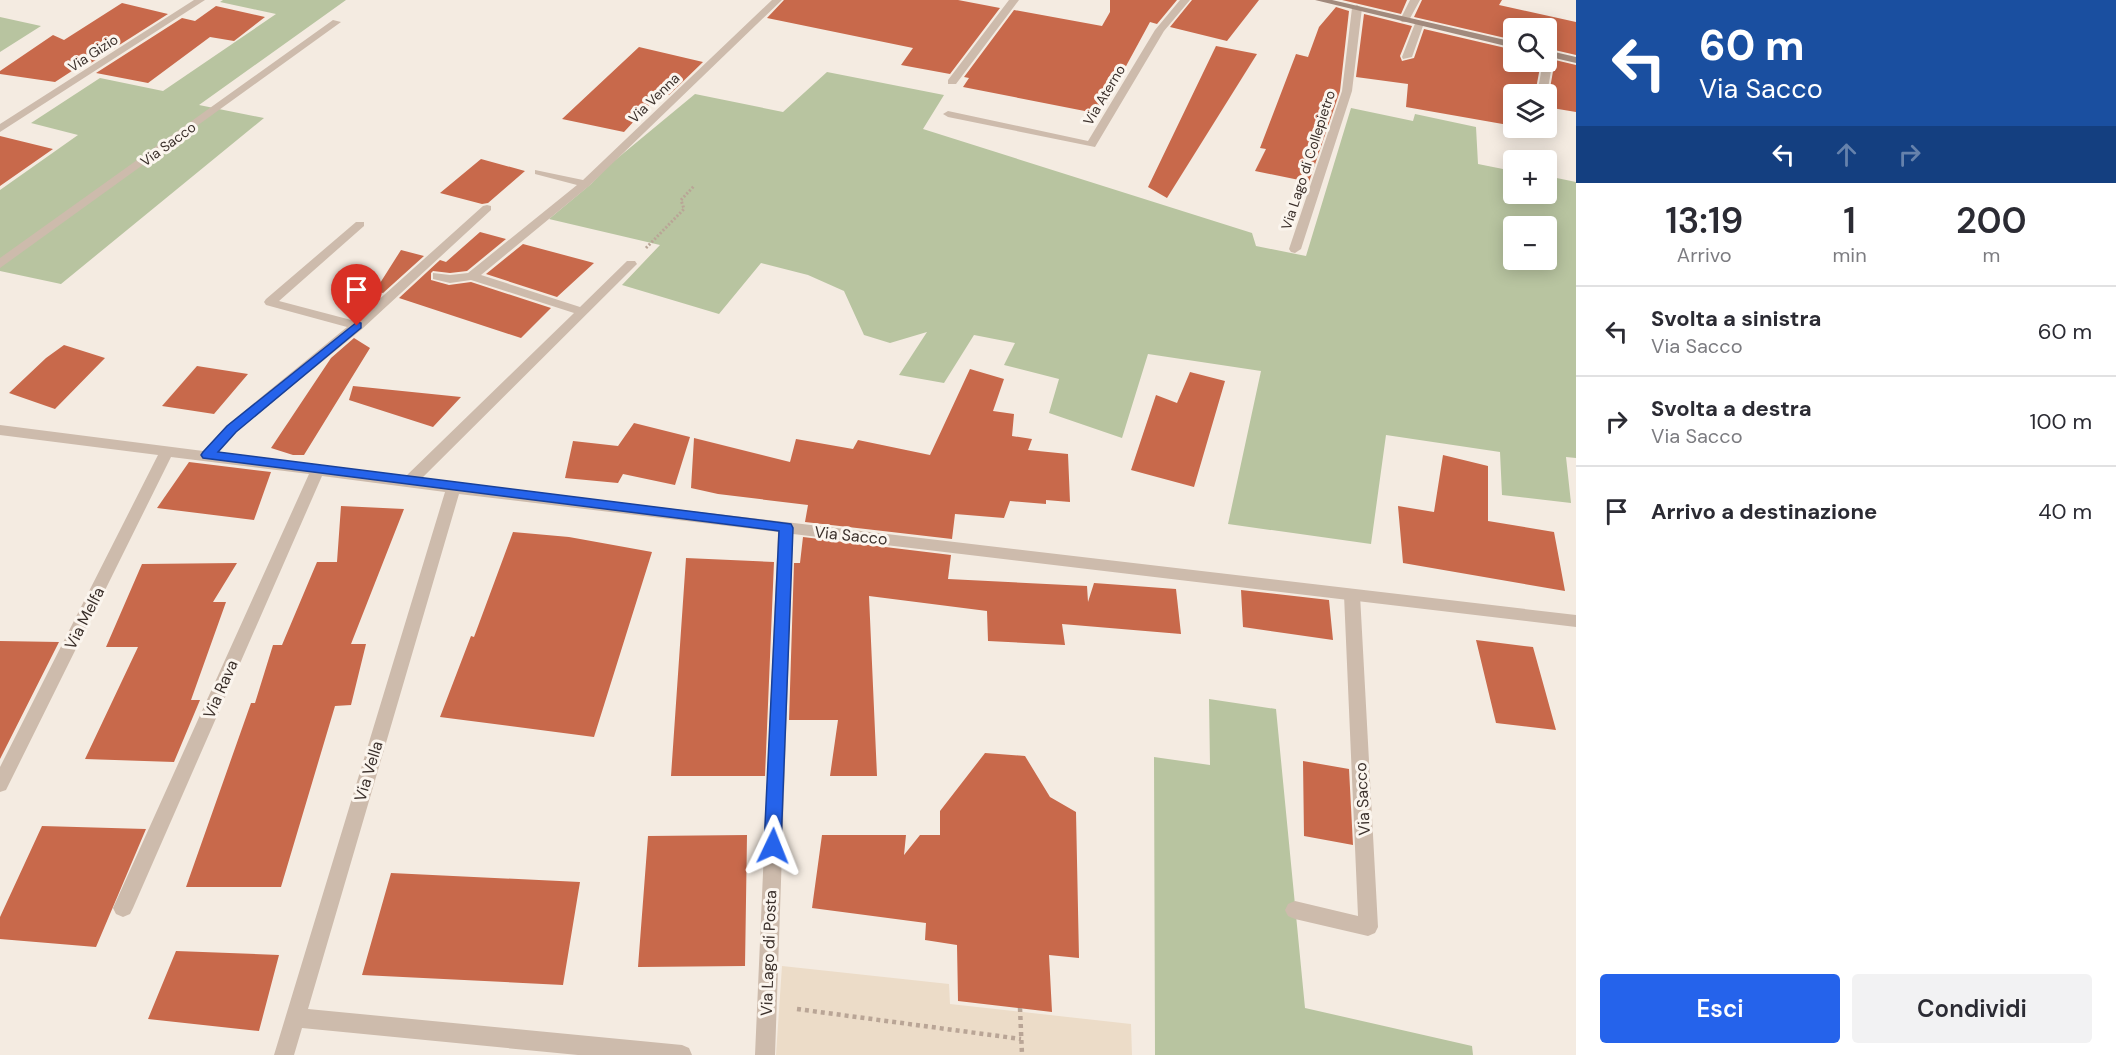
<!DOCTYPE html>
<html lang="it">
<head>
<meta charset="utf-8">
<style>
	:root { --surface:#fff; --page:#f2f2f3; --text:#2b2b33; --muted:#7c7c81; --line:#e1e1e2; --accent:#2563eb }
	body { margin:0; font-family:"DM Sans",sans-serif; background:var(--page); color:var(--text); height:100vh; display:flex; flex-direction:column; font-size:22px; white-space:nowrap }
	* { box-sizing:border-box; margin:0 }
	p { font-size:20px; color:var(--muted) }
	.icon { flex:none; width:33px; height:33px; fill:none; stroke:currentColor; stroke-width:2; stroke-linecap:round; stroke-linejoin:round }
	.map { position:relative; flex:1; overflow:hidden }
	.side { display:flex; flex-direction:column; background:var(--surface); width:540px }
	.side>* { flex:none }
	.top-card { background:#1a4fa0; color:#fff; overflow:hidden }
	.fabs { position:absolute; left:1503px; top:18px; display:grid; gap:12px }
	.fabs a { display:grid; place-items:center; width:54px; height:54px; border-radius:6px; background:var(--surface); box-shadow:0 3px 15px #0003; font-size:30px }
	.pin { position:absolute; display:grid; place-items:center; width:51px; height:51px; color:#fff; margin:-62px -26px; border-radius:50% 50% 50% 0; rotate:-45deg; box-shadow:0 0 6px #0007 }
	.pin .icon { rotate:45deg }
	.me { position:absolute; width:66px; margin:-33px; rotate:2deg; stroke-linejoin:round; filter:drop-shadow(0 0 4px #0008) }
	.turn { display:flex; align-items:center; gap:21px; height:126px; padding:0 24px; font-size:27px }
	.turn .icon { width:78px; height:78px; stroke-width:2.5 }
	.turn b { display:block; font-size:42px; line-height:51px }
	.lanes { display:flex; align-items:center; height:57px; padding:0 24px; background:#0003; justify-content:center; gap:30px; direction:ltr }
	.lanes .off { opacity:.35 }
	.eta { display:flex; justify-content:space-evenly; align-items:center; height:102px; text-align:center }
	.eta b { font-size:36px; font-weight:600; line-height:42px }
	.action { display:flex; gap:12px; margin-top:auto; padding:12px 24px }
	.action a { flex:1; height:69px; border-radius:6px; background:var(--accent); color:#fff; font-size:24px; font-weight:600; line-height:69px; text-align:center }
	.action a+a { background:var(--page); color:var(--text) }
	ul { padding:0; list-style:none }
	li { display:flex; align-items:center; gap:18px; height:90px; padding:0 24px; border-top:2px solid var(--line) }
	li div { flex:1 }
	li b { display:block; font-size:22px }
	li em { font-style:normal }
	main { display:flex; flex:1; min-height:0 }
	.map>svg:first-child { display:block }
	.green { fill:#b8c4a0; fill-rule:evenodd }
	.plaza { fill:#ecdcc8 }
	.building { fill:#c8694b }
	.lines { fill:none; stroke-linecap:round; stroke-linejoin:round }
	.path-far1 { stroke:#b9a596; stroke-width:3; stroke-dasharray:2 2; stroke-linecap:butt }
	.path { stroke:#b9a596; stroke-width:4.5; stroke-dasharray:4 4; stroke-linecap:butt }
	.lane { fill:#cdbbac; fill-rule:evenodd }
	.street { fill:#cdbbac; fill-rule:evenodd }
	.secondary { fill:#a18a7d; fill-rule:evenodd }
	.route { fill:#2563eb; stroke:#184099; stroke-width:1.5 }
	.labels { text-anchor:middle; stroke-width:6; stroke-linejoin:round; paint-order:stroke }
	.far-street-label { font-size:14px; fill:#3b302b; stroke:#fbf5ee }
	.street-label { font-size:16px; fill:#3b302b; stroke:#fbf5ee }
</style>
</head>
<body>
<main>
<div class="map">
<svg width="1576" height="1055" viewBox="0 0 1576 1055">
	<rect width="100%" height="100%" fill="#f4ebe1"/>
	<path class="green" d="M223,0H346L199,105L264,118L61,284L0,271V190L78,135L31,123L100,78L163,91L276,14L220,2Z
		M0,17L41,26L0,52Z
		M827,72L944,95L923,129L1252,233L1256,246L1306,256L1351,108L1413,121L1415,114L1476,127L1478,164L1513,171L1514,194H1546L1547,176L1576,182V458L1566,457L1571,503L1502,495L1500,452L1386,435L1371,544L1228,524L1261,371L1148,354L1122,438L1049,413L1059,379L1004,365L1015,343L974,335L944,383L899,375L927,332L890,343L864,335L844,291L808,275L761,263L719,314L622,285L660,245L549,219L591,184L608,166L695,94L783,112ZM1514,226H1546V260H1514Z
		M1209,699L1276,709L1305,1008L1472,1046L1473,1055H1155L1154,757L1210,765Z"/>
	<path class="plaza" d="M782,966L949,984L950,1004L1131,1024L1132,1055H776Z"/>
	<path class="building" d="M784,0H958L1000,8L950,74L901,65L913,48L767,18Z
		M1110,0H1177L1157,24L1150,22L1100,114L963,87L969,78L964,77L1014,10L1102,26L1110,12Z
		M1192,0H1259L1227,41L1170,27Z
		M1342,0H1407L1401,14Z
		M1422,0H1502L1499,5L1576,22V55L1546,48V28H1514V40L1414,17Z
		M122,3L168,14L80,70L75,69L55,82L0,74V71L53,35L64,40Z
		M216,6L265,17L234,41L210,37L148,83L96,73L182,18L195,21Z
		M1336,7L1349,11L1340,91L1309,182L1255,171L1266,149L1260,148L1296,54L1308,57L1319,27Z
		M1364,14L1412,26L1400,56L1402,61L1414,58L1424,29L1514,50V62H1541L1535,94H1514V126L1406,107L1408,84L1356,77Z
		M1216,46L1257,54L1167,198L1148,187Z
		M639,47L703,62L669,95L660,93L624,132L562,119Z
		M1555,60L1576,65V112L1546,107V96L1549,94Z
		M0,136L53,149L0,186Z
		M481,159L525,171L488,203L482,204L440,193Z
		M480,232L506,239L467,271L450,273L433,271L431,273V280L449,285L471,282L551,308L521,338L399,298L440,260L446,262Z
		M523,244L594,263L557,297L486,274Z
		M401,250L424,256L383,293L375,291Z
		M354,338L370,348L304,455H293L271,448L331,358Z
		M64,345L105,358L55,409L9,393L46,358Z
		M197,366L248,374L214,414L162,406Z
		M970,369L1004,379L993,411L1014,414L1012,436L1032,439L1028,450L1068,454L1070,502L1046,500V504L1010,501L1004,518L955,514L952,539L805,522L808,505L718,494L691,488L694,438L790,462L796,439L853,449L858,440L930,455Z
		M1190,372L1225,381L1194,487L1131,470L1156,395L1177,403Z
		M353,386L461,397L433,427L349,400Z
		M634,423L690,437L675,485L623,474L618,483L565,478L573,441L618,446Z
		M1443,455L1488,466V521L1554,532L1565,591L1403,563L1398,506L1434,512Z
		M189,462L271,472L254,520L157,508Z
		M341,506L404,509L351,644H366L351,705L335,706L281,887H186L251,703H255L273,645H282L317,562H337Z
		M513,532L569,537L652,552L594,737L440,717L471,636L474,637Z
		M803,537L951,555L948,579L1087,586L1088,602L1094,583L1176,589L1181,634L1062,624L1065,645L988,641L987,611L869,596L877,776H830L838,720H789L794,563H800Z
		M686,558L774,562L765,776H671Z
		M237,563L213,602H226L191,700H200L174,762L85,759L138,647H106L142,564Z
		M1241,590L1329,600L1333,640L1243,627Z
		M1476,640L1533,647L1556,730L1496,723Z
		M0,641L59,642L0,759Z
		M985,753L1025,756L1050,797L1076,812L1079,958L1049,955L1052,1012L958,1001L957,945L925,940L926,923L812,908L822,835H906L904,855L920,835H940V811Z
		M1303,761L1349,769L1353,845L1304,836Z
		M42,826L146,829L96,947L0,939V917Z
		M747,835L745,966L638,967L648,836Z
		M391,873L580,882L563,985L362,975Z
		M176,951L279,955L259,1031L148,1019Z"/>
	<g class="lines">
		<path class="path-far1" d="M646,248L684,209L681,200L694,186"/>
		<path class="path" d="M1020,1008L1022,1055
			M797,1009L1021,1039"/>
		<path class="lane" d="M772,0H782L589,186L481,275L580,307L627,261H635L637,264L415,485H405L403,481L405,477L574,313L471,280L450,283L433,279V273L450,275L468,273L577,185L535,174V170L583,180Z
			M1009,0H1019L956,84H948V80Z
			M1180,0H1190L1164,31L1095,147L948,117L943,114L948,111L1088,141L1155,30Z
			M1410,0H1420L1408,22H1402L1400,20Z
			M1357,5L1362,8L1352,91L1301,249L1295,253L1291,252L1289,249L1342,91L1352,8Z
			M333,20L341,22L0,268V258Z
			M1416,21L1424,23L1412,57L1403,59L1402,57Z
			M1549,51L1554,54L1547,94H1537L1543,62H1546V52Z
			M487,205L491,206V210L362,329L236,432L213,458H203L201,455L203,452L226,426L347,327L266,305L264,302L266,299L356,222H364V226L279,301L355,321L483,206Z
			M1352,589L1358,591L1360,595L1378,927L1375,933L1368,936L1295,919L1288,916L1285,910L1288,904L1295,901L1358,916L1344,595L1346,591Z"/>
		<path class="street" d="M194,0H205L0,132V124Z
			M0,425L453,483L1576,615V627L793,534L775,1055H755L778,532L459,494L308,1009L682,1045L689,1048L692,1055H578L302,1028L294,1055H274L445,492L322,476L133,908L130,914L123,917L116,914L113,908L309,474L171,457L6,790L0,792V767L158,455L0,435Z"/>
		<path class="secondary" d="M1315,0H1332L1514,42V48Z
			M1546,50L1576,57V63L1546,56Z"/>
	</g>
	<path class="route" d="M357,322L361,323V328L236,432L218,452L791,524L793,528L781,846L779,851L773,853L767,851L764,846L779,531L203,458L201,455L203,452L227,426Z"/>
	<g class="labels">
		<g class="far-street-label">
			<text transform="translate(93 53) rotate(-33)" y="5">Via Gizio</text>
			<text transform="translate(1104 95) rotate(-59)" y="5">Via Aterno</text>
			<text transform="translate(654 98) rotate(-44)" y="5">Via Venna</text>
			<text transform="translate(168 144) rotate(-36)" y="5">Via Sacco</text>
			<text transform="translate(1308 160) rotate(-72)" y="5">Via Lago di Collepietro</text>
		</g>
		<g class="street-label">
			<text transform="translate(851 535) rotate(6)" y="6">Via Sacco</text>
			<text transform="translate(84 618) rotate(-63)" y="6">Via Melfa</text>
			<text transform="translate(220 689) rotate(-66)" y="6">Via Rava</text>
			<text transform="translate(368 771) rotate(-73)" y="6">Via Vella</text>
			<text transform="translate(1362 799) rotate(-93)" y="6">Via Sacco</text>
			<text transform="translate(768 953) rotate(-88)" y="6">Via Lago di Posta</text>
		</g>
	</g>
</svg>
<div class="fabs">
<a><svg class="icon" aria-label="search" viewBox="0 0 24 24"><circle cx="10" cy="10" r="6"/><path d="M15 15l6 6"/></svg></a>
<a><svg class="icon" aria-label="layers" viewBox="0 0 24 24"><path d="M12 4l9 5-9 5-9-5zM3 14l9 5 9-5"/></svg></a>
<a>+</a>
<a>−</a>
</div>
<div class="pin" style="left:357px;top:326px;background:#d93025"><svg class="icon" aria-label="arrive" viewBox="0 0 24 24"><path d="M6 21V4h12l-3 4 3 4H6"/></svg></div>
<svg class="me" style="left:773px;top:846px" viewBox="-20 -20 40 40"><path d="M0-17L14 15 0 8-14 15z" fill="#2563eb" stroke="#fff" stroke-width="4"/></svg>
</div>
<section class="side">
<div class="top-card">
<div class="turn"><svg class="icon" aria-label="left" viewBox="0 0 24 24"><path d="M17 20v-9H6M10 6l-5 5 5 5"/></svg><div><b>60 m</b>Via Sacco</div></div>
<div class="lanes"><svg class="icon" aria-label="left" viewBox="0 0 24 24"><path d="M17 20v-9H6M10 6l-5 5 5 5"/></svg><svg class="icon off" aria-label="ahead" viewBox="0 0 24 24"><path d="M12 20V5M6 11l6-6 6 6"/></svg><svg class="icon off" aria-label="right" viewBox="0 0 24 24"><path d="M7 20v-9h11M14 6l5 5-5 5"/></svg></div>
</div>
<div class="eta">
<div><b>13:19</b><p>Arrivo</p></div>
<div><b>1</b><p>min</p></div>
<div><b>200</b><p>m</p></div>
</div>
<ul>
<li><svg class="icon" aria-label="left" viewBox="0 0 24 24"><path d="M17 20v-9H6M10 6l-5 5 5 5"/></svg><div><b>Svolta a sinistra</b><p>Via Sacco</p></div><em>60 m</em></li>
<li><svg class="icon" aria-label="right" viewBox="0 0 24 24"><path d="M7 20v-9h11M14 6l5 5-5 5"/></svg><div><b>Svolta a destra</b><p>Via Sacco</p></div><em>100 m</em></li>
<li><svg class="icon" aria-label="arrive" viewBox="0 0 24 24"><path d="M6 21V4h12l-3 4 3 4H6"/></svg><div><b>Arrivo a destinazione</b></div><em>40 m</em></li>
</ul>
<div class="action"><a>Esci</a><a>Condividi</a></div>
</section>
</main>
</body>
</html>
